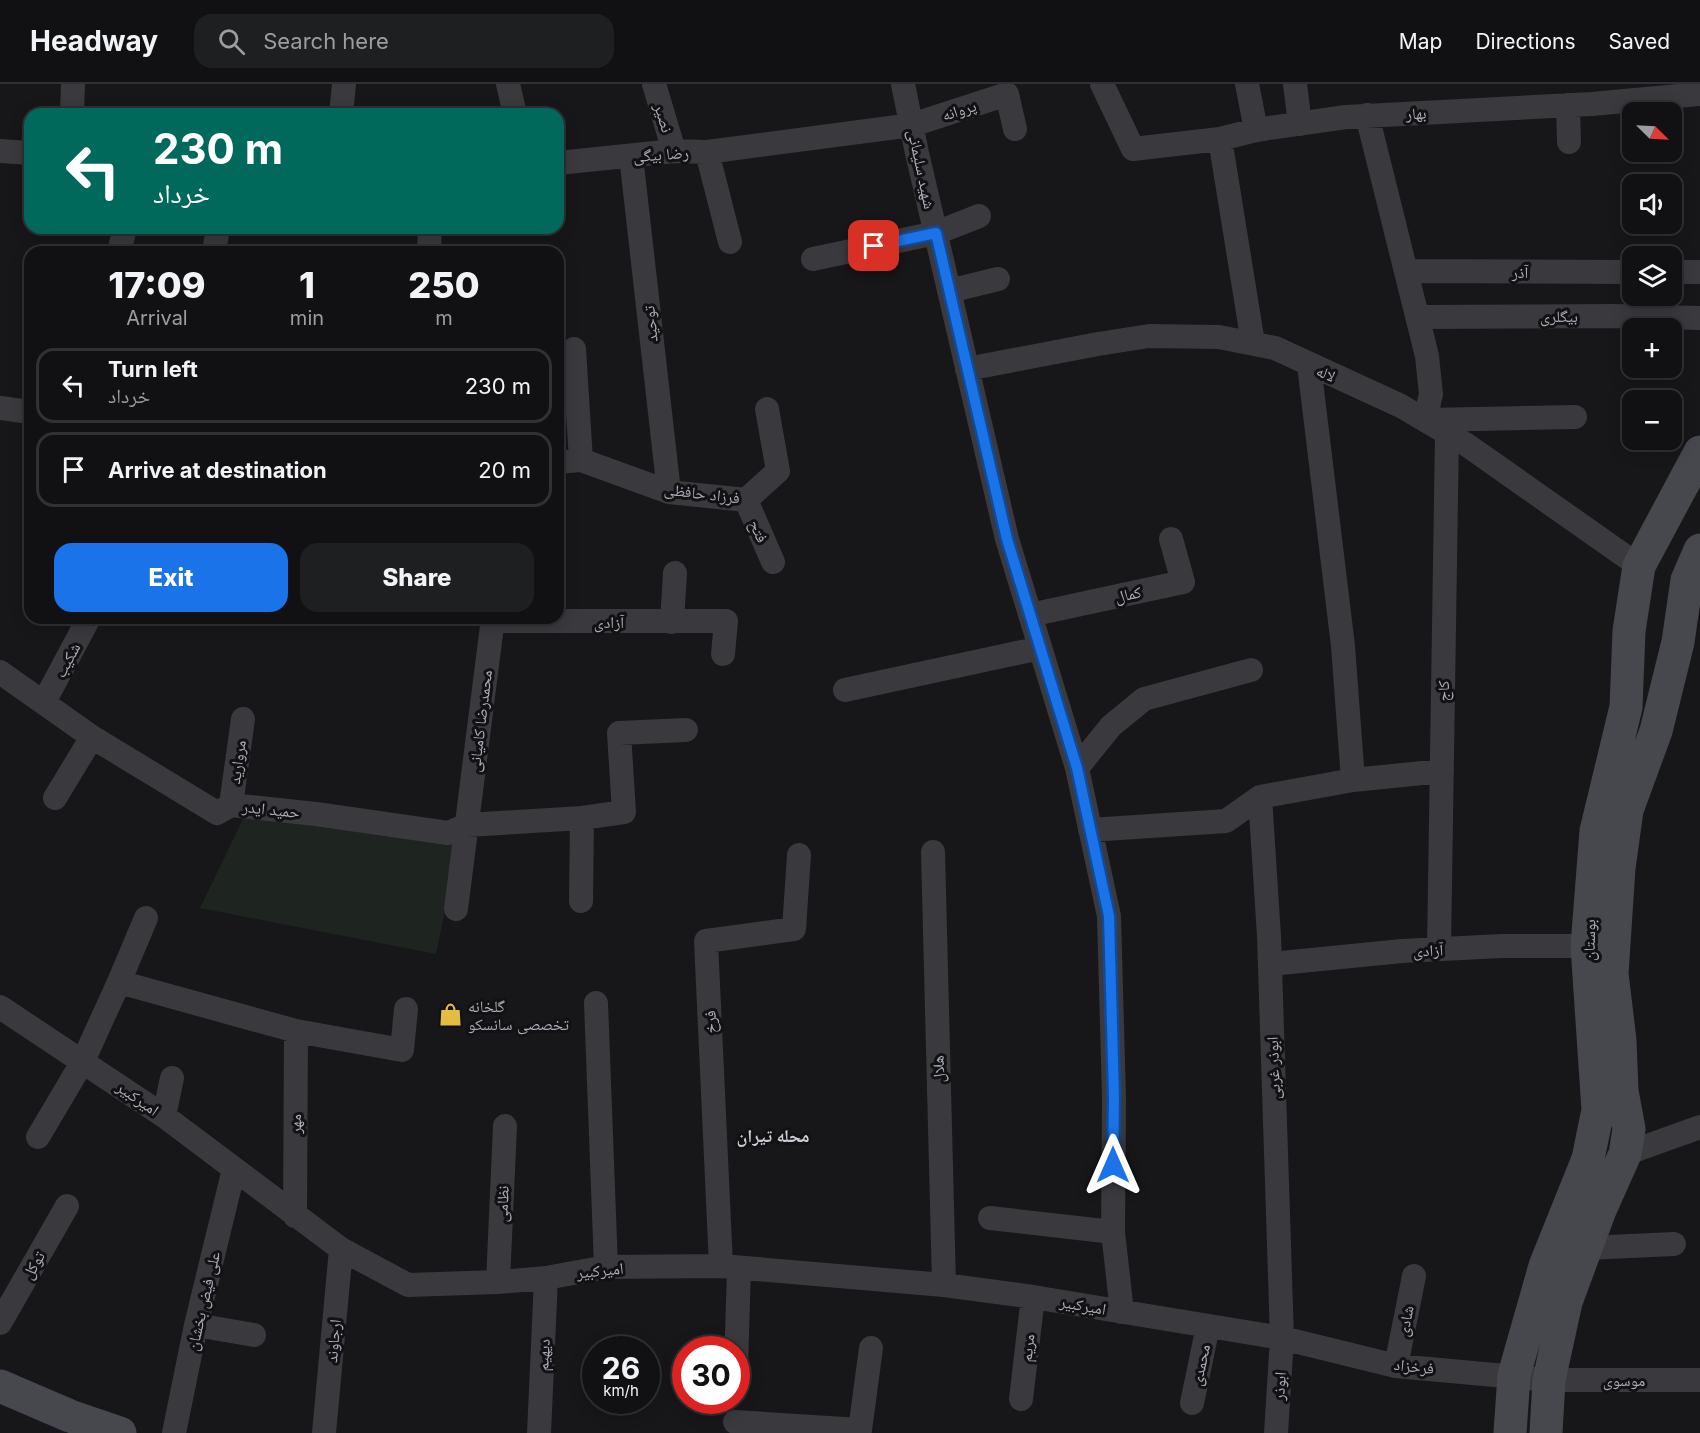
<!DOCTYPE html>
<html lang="en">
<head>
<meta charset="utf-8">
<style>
	:root { --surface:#111113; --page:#1e1f21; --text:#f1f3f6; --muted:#9c9da0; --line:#303133; --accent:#1a73e8 }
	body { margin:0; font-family:Inter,"Noto Naskh Arabic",sans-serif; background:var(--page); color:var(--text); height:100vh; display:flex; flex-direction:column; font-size:22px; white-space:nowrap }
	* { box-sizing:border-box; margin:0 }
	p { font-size:20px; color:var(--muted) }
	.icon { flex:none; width:33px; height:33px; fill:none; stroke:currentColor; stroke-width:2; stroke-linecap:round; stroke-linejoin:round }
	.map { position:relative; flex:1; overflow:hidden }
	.sheet { position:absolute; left:24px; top:162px; width:540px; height:378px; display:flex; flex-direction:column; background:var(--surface); border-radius:18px; box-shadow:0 3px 15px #0003,0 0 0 2px var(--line) }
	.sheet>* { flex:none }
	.top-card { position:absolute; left:24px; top:24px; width:540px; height:126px; border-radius:18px; box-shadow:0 3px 15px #0003,0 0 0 2px var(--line); background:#00695c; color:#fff; overflow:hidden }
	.needle { width:39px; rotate:114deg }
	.fabs { position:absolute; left:1622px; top:18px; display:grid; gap:12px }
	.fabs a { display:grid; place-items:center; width:60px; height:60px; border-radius:12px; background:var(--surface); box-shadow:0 3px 15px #0003,0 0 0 2px var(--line); font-size:30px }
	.speed { position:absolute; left:582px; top:1252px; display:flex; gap:12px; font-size:30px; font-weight:700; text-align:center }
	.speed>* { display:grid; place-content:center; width:78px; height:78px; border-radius:50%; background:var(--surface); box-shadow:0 3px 15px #0003,0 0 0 2px var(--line); line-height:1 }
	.speed small { font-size:15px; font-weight:400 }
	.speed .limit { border:9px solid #d22; background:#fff; color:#111 }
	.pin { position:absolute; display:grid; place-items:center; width:51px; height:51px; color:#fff; margin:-26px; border-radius:12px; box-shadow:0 3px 9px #0006 }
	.me { position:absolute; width:66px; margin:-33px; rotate:0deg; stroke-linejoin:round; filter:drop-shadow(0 0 4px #0008) }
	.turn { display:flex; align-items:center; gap:21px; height:126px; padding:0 30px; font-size:27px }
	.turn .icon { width:78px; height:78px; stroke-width:2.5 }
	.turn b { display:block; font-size:42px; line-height:51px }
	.eta { display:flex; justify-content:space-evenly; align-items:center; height:102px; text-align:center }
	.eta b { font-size:36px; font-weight:800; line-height:42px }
	.cta { display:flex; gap:12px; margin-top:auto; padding:12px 30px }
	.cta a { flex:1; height:69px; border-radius:18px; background:var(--accent); color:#fff; font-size:24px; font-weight:800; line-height:69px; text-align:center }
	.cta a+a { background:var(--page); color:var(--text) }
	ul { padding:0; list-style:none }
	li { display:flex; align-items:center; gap:18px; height:75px; margin:0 12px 9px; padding:0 18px; border:3px solid var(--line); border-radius:18px }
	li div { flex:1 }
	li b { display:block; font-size:22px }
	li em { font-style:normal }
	header { display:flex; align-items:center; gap:36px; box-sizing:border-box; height:84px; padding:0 30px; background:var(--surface); border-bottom:2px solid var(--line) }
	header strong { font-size:28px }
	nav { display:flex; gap:33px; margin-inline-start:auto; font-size:21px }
	.search { width:420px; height:54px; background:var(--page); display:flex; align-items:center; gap:15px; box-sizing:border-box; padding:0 21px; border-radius:18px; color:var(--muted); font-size:22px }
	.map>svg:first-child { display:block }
	.green { fill:#1e241f }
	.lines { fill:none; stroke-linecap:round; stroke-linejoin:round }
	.street { stroke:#39393e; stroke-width:24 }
	.secondary { stroke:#47484e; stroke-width:33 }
	.route-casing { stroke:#114b97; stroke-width:15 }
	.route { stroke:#1a73e8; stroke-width:10 }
	.labels { text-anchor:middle; stroke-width:6; stroke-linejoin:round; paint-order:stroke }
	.street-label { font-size:16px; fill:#aaadb8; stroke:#121214 }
	.poi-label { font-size:16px; fill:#aaadb8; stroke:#121214; text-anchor:start }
	.neighbourhood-label { font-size:18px; font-weight:bold; fill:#cbcdd4; stroke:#121214 }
</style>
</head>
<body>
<header>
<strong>Headway</strong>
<div class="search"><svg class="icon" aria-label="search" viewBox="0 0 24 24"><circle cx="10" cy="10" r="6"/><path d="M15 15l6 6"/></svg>Search here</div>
<nav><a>Map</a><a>Directions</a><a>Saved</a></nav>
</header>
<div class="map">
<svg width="1700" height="1349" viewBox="0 0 1700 1349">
	<rect width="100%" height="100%" fill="#171719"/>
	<path class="green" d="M244,733L459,759L436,870L200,824Z"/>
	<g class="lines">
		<path class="street" d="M508,0L515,30
			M654,0L674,67
			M903,0L917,69L1007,455L1077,684L1109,832L1114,1014L1113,1148L1122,1228
			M1102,0L1133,65L1220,55L1256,46L1346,33L1592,20L1700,10
			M1247,0L1256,46
			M1295,0L1300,40
			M1568,21L1569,58
			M72,30L73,0
			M341,30L344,0
			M1367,31L1427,272L1431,310L1425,336L1575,333
			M1220,55L1253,259
			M0,67L30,69
			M707,68L730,158
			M631,72L669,408
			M558,79L674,67L707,68L912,41L1007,10L1015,45
			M119,168L125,144
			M214,168L218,144
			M429,168L430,144
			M813,175L936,149L979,132
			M1407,187L1632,188
			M1671,188H1700
			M949,207L998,195
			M1418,233L1614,232L1700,234
			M574,265L581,376
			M1309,281L1343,562L1353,696
			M967,285L1098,260L1149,252L1219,253L1275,264L1401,322L1467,361L1639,482
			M0,324L30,328
			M558,378L581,376L669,408L746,416L778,387L767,325
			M746,416L773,478
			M1030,531L1183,498L1171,455
			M493,537H726L723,570
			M672,538L675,489
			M0,588L92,653L217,729L231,721L316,730L448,749L467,741L582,734L624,728L619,649L686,646
			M845,606L1040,564
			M44,618L89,534
			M1077,684L1111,642L1144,615L1251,586
			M1260,713L1269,852L1282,1254L1276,1349
			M55,714L92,653
			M231,721L243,635
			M1090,746L1226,737L1260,713L1353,696L1442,687
			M933,768L944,1201
			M581,817L582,734
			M456,825L493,534
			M1439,865L1447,349
			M1270,880L1402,867L1502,862H1587
			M119,898L296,947L402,966L406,925
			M596,919L606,1183
			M0,923L164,1032L341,1165L408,1201L498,1198L546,1194L606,1183L721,1182L944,1201L1033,1213L1282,1254L1396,1282L1549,1296H1700
			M164,1032L172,994
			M38,1053L83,977L119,898L146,834
			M1625,1070L1700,1043
			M295,1132L296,947
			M990,1134L1113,1148
			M1587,1164L1674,1160
			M721,1182L706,857L794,845L799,771
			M498,1198L505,1042
			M0,1239L67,1122
			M196,1241L254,1251
			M1396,1282L1414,1192
			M736,1284L739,1184
			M1021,1315L1033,1213
			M1192,1319L1208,1242
			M735,1338L860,1346L871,1264
			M174,1349L196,1241L234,1085
			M324,1349L341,1165
			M539,1349L546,1194"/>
		<path class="secondary" d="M0,1302L70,1332L120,1349
			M1510,1349L1514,1291L1545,1182L1588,1075L1598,1026L1587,862L1596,747L1626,623L1629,547L1639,482L1700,368
			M1546,1349L1549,1296L1566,1218L1600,1126L1625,1070L1629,1045L1622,1007L1620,956L1612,890L1619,784L1627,726L1656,647L1678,558L1687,496L1700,466"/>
	</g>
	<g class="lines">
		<defs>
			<path id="route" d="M874,162L936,149L1007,455L1077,684L1109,832L1114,1014L1113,1081"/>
		</defs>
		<use href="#route" class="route-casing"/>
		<use href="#route" class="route"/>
	</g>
	<defs>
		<symbol id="shop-bare" viewBox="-9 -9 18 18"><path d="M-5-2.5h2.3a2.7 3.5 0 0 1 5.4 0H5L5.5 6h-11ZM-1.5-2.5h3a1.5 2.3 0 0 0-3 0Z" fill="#e4bc44" stroke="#121214" stroke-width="2.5" paint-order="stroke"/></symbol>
	</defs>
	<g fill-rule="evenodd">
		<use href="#shop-bare" x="434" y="914" width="33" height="33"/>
	</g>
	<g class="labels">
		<g class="street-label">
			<text transform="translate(959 26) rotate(-18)" y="6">پروانه</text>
			<text transform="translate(1416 29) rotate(-3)" y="6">بهار</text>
			<text transform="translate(664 34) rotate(73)" y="6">نصیر</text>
			<text transform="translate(661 70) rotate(-4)" y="6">رضا بیگی</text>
			<text transform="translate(922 85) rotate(78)" y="6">شهید سلیمانی</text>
			<text x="1520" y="194">آذر</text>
			<text x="1559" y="238">بیگلری</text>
			<text transform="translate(650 240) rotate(-96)" y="6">توحید</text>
			<text transform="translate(1326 289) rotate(24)" y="6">لاله</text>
			<text transform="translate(702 409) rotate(7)" y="6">فرزاد حافظی</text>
			<text transform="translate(759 447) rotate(66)" y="6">فتح</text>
			<text transform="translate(1128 510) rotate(-12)" y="6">کمال</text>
			<text x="609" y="544">آزادی</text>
			<text transform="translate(67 576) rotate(-62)" y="6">شکیب</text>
			<text transform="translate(1443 607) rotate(-89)" y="6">کاج</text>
			<text transform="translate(480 637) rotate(-83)" y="6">محمدرضا کامیانی</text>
			<text transform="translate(237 678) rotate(-82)" y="6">مروارید</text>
			<text transform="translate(271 725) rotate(6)" y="6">حمید ایدر</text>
			<text transform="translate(1589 856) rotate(-89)" y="6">بوستان</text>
			<text transform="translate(1428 866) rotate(-3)" y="6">آزادی</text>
			<text transform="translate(710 938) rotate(-93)" y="6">فرخ</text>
			<text transform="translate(1273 984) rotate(-92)" y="6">ابوذر غربی</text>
			<text transform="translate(938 985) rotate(-92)" y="6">هلال</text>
			<text transform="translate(138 1014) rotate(35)" y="6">امیرکبیر</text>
			<text transform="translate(295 1040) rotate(-90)" y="6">مهر</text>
			<text transform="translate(502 1120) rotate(-88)" y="6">نظامی</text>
			<text transform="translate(33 1181) rotate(-60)" y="6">توکل</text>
			<text transform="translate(600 1186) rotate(-6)" y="6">امیرکبیر</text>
			<text transform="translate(203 1217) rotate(-77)" y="6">علی فیض بخشان</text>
			<text transform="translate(1083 1221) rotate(10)" y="6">امیرکبیر</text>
			<text transform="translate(1405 1237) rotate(-79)" y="6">شادی</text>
			<text transform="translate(333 1257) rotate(-85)" y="6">ارجاوند</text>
			<text transform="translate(1027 1264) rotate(-84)" y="6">مریم</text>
			<text transform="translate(543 1271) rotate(-87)" y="6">دیهیم</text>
			<text transform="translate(1200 1281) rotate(-78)" y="6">محمدی</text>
			<text transform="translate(1414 1282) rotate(6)" y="6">فرخزاد</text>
			<text x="1624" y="1302">موسوی</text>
			<text transform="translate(1279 1302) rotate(-86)" y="6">ابوذر</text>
		</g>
		<g class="poi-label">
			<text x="468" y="928">گلخانه<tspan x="468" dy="18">تخصصی سانسکو</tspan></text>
		</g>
		<g class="neighbourhood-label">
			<text x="773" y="1058">محله تیران</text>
		</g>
	</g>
</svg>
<div class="fabs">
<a><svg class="needle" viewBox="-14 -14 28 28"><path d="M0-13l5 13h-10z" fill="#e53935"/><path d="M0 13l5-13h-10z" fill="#9c9da0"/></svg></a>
<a><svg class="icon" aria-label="sound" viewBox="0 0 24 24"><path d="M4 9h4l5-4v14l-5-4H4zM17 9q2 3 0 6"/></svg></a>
<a><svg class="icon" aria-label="layers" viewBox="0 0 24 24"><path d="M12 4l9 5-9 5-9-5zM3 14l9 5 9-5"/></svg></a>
<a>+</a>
<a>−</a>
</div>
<div class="speed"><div>26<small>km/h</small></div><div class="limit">30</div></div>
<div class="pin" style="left:874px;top:162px;background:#d93025"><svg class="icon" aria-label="arrive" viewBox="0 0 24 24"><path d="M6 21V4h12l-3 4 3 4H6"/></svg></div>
<svg class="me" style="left:1113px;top:1081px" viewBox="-20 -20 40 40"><path d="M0-17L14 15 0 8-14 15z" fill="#1a73e8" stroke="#fff" stroke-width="4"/></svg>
<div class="top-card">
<div class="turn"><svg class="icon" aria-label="left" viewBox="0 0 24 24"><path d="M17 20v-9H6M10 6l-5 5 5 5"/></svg><div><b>230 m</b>خرداد</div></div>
</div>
<section class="sheet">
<div class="eta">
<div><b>17:09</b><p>Arrival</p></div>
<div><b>1</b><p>min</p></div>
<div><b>250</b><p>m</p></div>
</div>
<ul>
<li><svg class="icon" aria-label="left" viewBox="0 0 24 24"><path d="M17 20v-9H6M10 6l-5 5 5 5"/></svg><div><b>Turn left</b><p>خرداد</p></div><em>230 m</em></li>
<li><svg class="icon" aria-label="arrive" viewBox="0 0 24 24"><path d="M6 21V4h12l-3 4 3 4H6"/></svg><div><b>Arrive at destination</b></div><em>20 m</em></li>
</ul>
<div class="cta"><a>Exit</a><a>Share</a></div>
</section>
</div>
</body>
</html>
